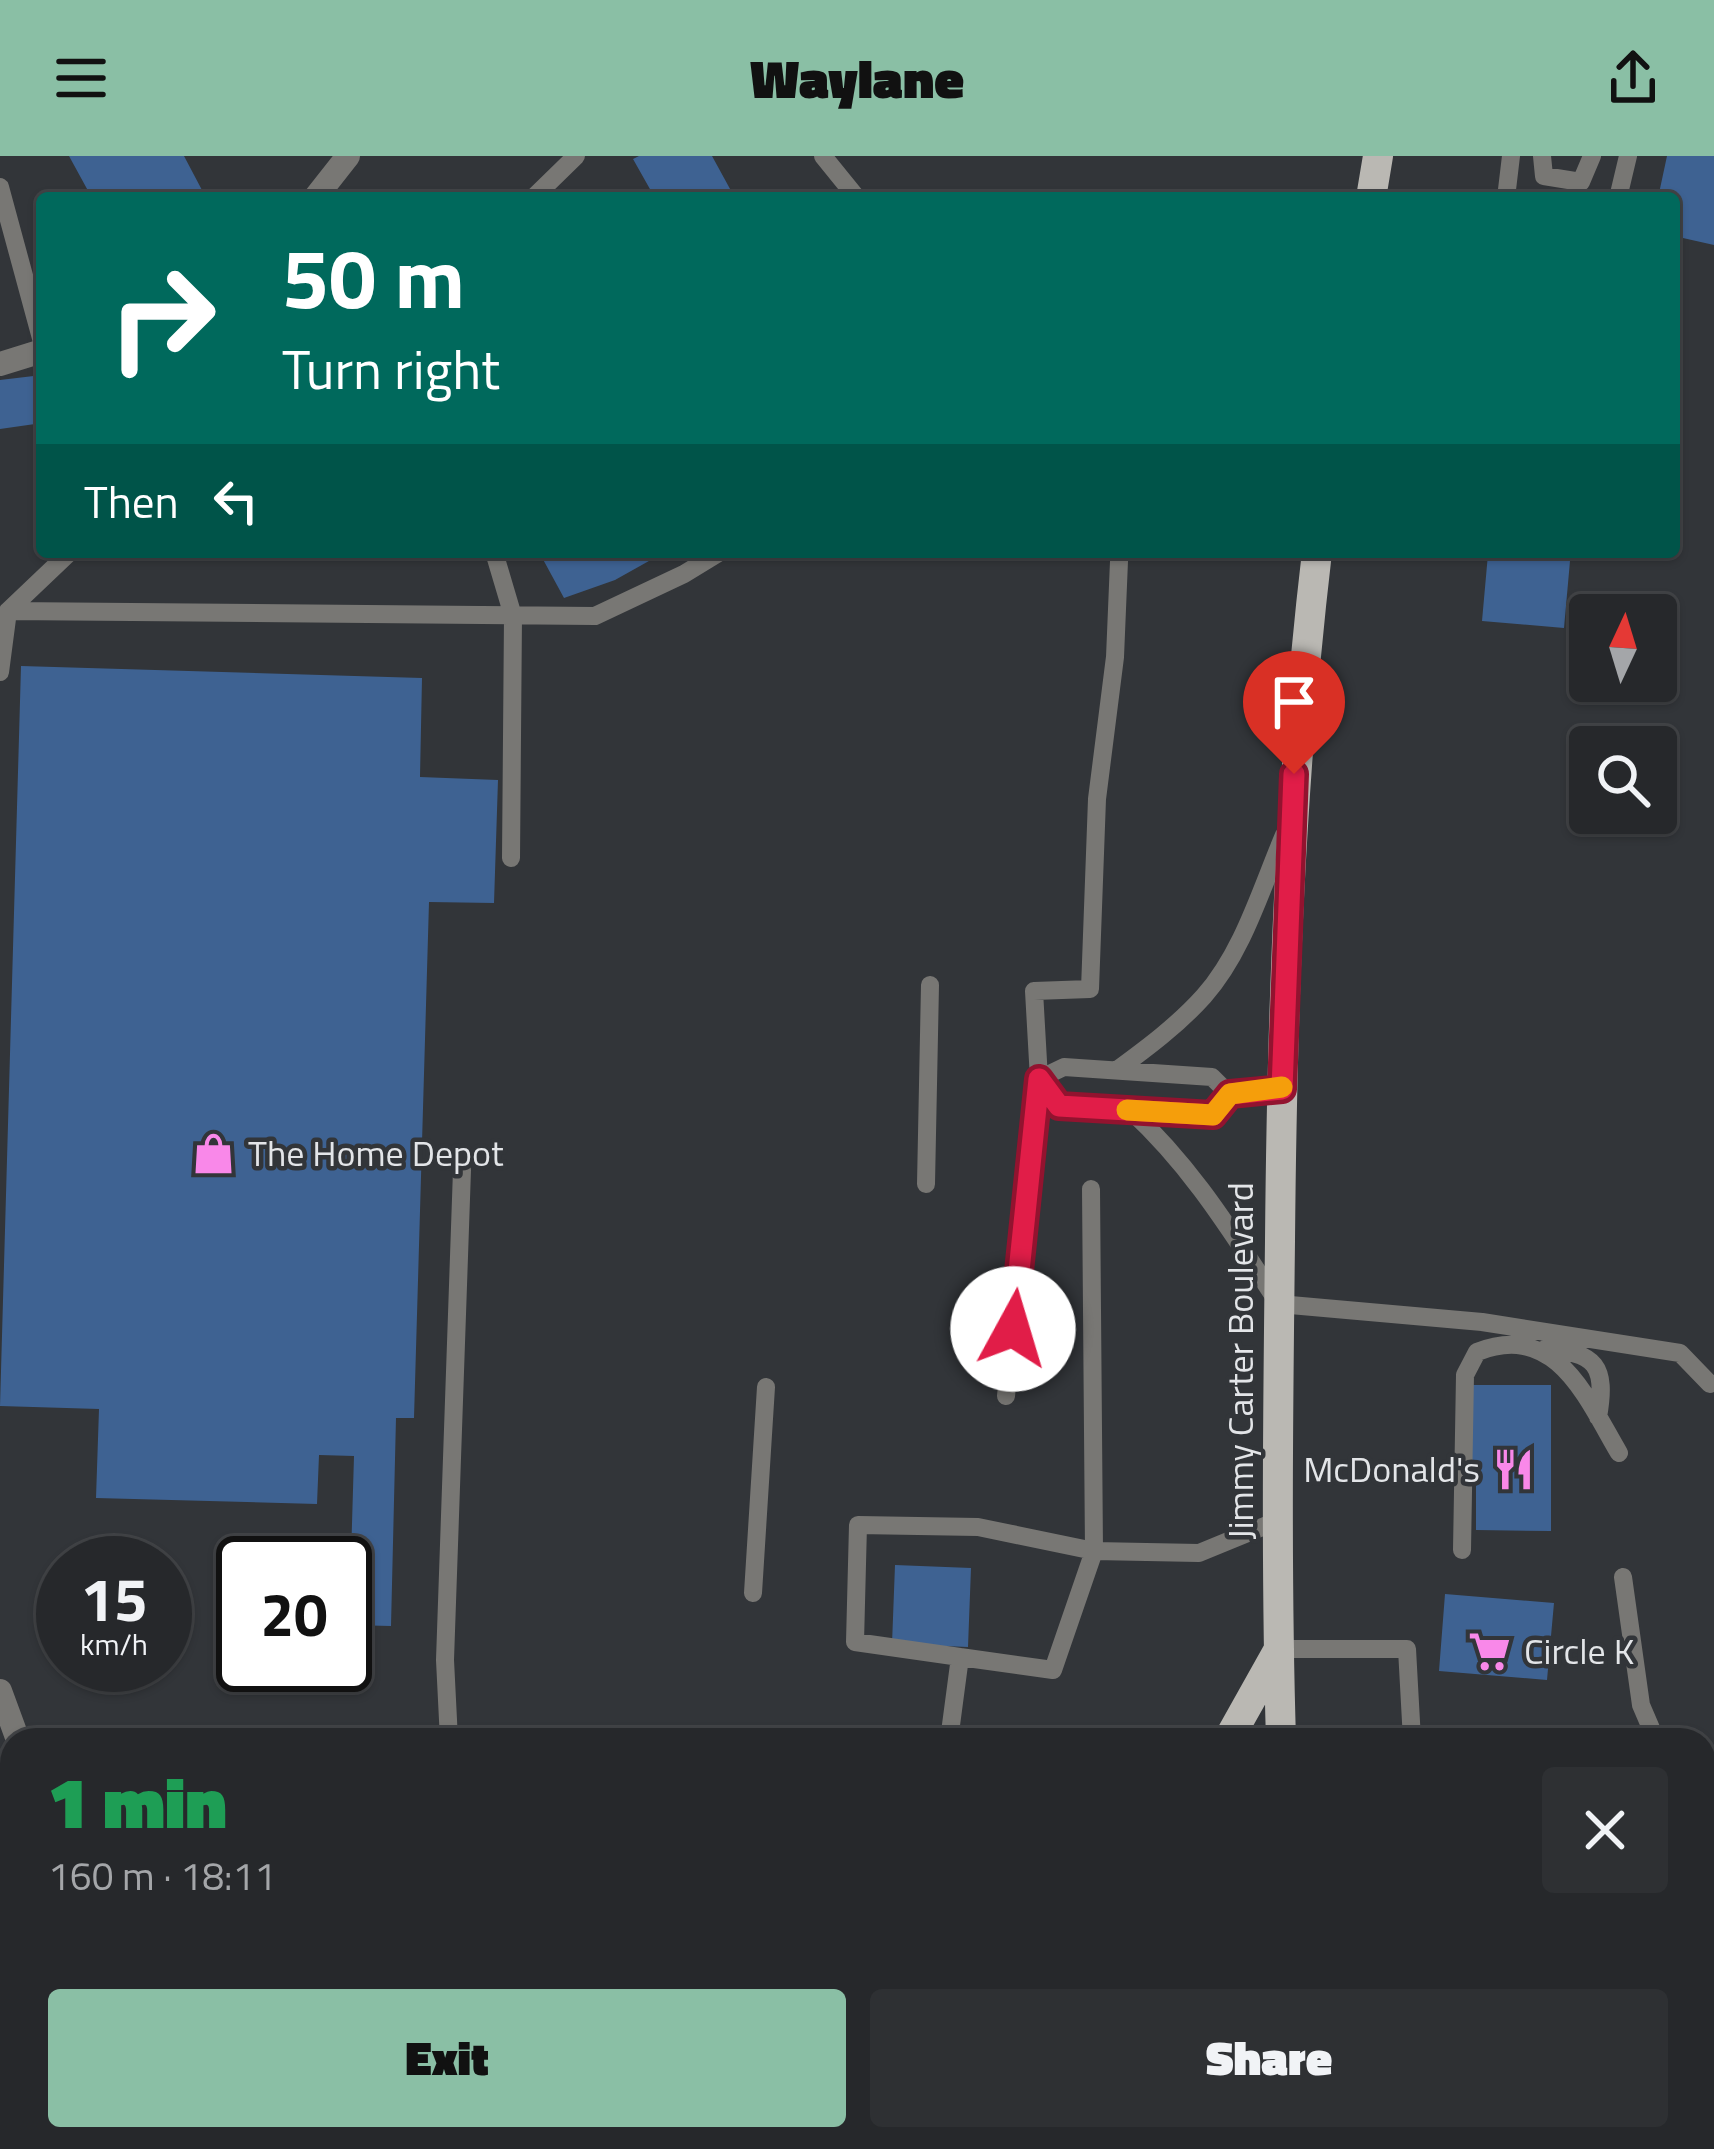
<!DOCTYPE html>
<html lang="en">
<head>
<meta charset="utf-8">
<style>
	:root { --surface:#26282b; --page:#2e3033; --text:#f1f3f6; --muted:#a4a6a9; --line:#424447; --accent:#8abfa5 }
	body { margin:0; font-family:"Titillium Web",sans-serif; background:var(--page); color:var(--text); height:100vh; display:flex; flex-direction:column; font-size:45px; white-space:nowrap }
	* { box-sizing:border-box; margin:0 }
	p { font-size:39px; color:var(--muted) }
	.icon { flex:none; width:66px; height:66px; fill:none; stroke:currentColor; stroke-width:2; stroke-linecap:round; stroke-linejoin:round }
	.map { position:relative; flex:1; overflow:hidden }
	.drawer { position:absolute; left:0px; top:1572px; width:1716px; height:423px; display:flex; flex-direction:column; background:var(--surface); border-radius:36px 36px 0 0; box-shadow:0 3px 9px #0004,0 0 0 3px var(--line) }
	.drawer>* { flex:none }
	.banner { position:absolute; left:36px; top:36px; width:1644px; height:366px; border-radius:12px; box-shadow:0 3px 9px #0004,0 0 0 3px var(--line); background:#00695c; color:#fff; overflow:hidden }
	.needle { width:78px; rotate:4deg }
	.controls { position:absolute; left:1569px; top:438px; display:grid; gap:24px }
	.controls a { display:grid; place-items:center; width:108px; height:108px; border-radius:12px; background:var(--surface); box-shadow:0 3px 9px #0004,0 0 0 3px var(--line); font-size:60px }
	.speed { position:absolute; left:36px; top:1380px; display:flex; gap:24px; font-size:60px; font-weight:700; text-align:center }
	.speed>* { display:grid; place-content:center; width:156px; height:156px; border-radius:50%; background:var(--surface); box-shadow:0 3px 9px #0004,0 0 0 3px var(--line); line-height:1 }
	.speed small { font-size:30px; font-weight:400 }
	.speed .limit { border:6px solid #111; border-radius:18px; background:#fff; color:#111 }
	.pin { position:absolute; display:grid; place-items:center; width:102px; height:102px; color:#fff; margin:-123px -51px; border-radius:50% 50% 50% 0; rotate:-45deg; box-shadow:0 0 12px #0007 }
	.pin .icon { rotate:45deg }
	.me { position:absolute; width:132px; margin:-66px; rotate:6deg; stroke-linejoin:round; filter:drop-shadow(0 0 9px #0008) }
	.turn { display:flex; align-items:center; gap:42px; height:252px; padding:0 48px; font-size:54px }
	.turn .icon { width:156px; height:156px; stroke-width:2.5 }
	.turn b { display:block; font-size:84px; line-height:102px }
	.then { display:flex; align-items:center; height:114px; padding:0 48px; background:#0003; gap:24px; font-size:45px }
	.round { display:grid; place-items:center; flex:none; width:126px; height:126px; border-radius:12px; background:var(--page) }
	.summary { display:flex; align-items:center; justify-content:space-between; height:204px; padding:0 48px }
	h1 { font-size:72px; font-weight:800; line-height:90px; color:#1e9e55 }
	.cta { display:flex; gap:24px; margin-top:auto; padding:24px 48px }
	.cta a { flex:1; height:138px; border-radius:12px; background:var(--accent); color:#111; font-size:48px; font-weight:800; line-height:138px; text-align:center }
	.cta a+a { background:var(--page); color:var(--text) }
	header { display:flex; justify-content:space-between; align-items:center; height:156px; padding:0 48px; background:var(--accent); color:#111; font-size:54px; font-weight:800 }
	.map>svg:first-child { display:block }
	.building { fill:#3e6292 }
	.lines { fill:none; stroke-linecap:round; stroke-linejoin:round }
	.service { stroke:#787774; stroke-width:18 }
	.minor { stroke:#787774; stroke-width:24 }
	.primary { stroke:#bab8b3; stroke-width:30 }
	.route-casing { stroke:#92132f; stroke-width:30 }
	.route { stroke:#e11d48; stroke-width:21 }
	.slow { stroke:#f59e0b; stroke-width:21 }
	.labels { text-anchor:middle; stroke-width:9; stroke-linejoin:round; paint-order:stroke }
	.poi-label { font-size:36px; fill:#e3e5e8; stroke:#323539; text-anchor:start }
	.street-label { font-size:36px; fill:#e3e5e8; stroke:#323539 }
</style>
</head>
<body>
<header><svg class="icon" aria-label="menu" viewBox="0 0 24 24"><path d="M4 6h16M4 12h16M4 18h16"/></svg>Waylane<svg class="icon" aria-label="share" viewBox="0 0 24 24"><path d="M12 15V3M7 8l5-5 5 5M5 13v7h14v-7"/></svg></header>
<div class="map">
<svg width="1714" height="1993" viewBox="0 0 1714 1993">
	<rect width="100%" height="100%" fill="#323539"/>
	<path class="building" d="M69,0H184L203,36L193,42H92Z
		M639,0H712L735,42H655L633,3Z
		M1667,0H1714V89L1674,80V42H1658Z
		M42,219V267L0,273V224Z
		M539,396H665L615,424L564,442Z
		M1488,398L1570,405L1564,472L1482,465Z
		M21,510L422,522L420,621L498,624L494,747L429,746L414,1262H396L391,1470L349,1469L354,1300L319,1299L317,1348L96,1342L99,1253L0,1250Z
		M1470,1229H1551V1375L1476,1374V1329L1470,1328Z
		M895,1409L971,1412L968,1491L892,1488Z
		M1445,1438L1554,1447L1547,1524L1439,1515Z
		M1060,1983H1113V1993H1060Z"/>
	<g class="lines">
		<path class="service" d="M823,0L857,42
			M1542,0L1544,20L1581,26L1592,0
			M0,31L42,186
			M533,42L576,0
			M1506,42L1511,0
			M1618,42L1628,0
			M494,396L513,460L511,702
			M8,455L595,460L684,418L720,396
			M0,516L8,455L70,396
			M1117,914C1147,892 1178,869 1204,840C1243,796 1261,733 1284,679
			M1230,939L1212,921L1064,911L1039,923L1059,950L1212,959L1230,939L1281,933
			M1130,954C1193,1012 1232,1077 1279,1148L1482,1166L1680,1197L1710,1228
			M926,1028L930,829
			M1545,1193C1596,1196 1607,1210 1598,1261
			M1006,1240L1039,923L1034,835L1090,833L1097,643L1115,501L1119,405
			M1462,1394L1465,1219L1477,1196C1556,1165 1586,1241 1619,1297
			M1623,1421L1641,1549L1656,1584
			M753,1437L766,1231
			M1279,1493H1407L1412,1584
			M960,1501L1053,1514L1094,1395L1091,1033
			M449,1584L445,1504L462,1014
			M949,1584L960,1501L855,1486L858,1369L978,1371L1094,1395L1199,1397L1277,1365
			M1704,1713L1708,1725L1705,1829
			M1704,1974L1714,1977
			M461,1983V1993
			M688,1983L689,1993
			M852,1983L854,1993
			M1002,1983L1008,1993
			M1450,1983L1454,1993
			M1488,1983L1494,1993
			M1545,1985L1550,1993
			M1141,1993V1983
			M1338,1993L1370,1983
			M1673,1993L1674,1983"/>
		<path class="minor" d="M315,42L348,0
			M0,208L42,195
			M0,1535L18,1584"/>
		<path class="primary" d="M1371,42L1378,0
			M1228,1584L1279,1493
			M1281,1584C1276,1418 1278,1251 1280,1085C1282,854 1290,625 1317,396
			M0,1728L12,1723
			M1704,1829L1714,1831
			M1293,1983V1993"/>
	</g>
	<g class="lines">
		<defs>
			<path id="route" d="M1013,1173L1039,923L1059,950L1213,959L1230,938L1282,933L1294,618"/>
		</defs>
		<use href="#route" class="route-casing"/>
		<use href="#route" class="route"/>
		<path class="slow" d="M1127,954L1213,959L1230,938L1282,931"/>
	</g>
	<defs>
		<symbol id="shop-bare" viewBox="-9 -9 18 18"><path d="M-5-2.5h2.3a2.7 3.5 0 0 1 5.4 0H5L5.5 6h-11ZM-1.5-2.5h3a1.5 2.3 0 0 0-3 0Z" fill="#f988e9" stroke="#323539" stroke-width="2.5" paint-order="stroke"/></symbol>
		<symbol id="restaurant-bare" viewBox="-9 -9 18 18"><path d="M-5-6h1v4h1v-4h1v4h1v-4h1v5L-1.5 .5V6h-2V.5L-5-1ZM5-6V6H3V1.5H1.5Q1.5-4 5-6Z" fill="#f988e9" stroke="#323539" stroke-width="2.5" paint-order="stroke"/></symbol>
		<symbol id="supermarket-bare" viewBox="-9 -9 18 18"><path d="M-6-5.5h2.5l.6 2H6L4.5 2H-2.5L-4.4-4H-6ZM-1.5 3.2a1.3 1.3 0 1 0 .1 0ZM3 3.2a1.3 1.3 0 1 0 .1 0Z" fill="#f988e9" stroke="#323539" stroke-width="2.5" paint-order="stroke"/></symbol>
	</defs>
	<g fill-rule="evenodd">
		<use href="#shop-bare" x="184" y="968" width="59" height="59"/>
		<use href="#restaurant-bare" x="1484" y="1284" width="59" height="59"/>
		<use href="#supermarket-bare" x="1460" y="1466" width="59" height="59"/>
	</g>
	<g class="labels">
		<g class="poi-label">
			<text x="248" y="1010">The Home Depot</text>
			<text x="1480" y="1326" text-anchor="end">McDonald's</text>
			<text x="1524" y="1508">Circle K</text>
		</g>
		<g class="street-label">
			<text transform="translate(1240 1205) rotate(-90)" y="13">Jimmy Carter Boulevard</text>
		</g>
	</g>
</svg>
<div class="controls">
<a><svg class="needle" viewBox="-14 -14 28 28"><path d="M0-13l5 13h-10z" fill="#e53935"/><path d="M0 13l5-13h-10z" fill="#a4a6a9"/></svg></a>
<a><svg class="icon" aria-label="search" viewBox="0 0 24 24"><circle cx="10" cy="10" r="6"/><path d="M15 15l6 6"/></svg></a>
</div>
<div class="speed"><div>15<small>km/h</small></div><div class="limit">20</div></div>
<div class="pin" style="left:1294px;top:618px;background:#d93025"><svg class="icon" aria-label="arrive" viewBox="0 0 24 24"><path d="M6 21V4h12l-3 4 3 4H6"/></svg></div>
<svg class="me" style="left:1013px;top:1173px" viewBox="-20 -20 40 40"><circle r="19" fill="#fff"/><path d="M0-13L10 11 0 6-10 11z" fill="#e11d48"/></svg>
<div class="banner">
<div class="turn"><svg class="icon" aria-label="right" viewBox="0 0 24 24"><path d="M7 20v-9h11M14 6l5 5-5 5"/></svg><div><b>50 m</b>Turn right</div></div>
<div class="then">Then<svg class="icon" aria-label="left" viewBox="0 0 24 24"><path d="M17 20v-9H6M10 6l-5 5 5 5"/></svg></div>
</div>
<section class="drawer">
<div class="summary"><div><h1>1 min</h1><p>160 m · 18:11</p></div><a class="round"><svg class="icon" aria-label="close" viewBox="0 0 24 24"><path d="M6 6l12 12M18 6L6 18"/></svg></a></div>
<div class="cta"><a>Exit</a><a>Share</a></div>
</section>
</div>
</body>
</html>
